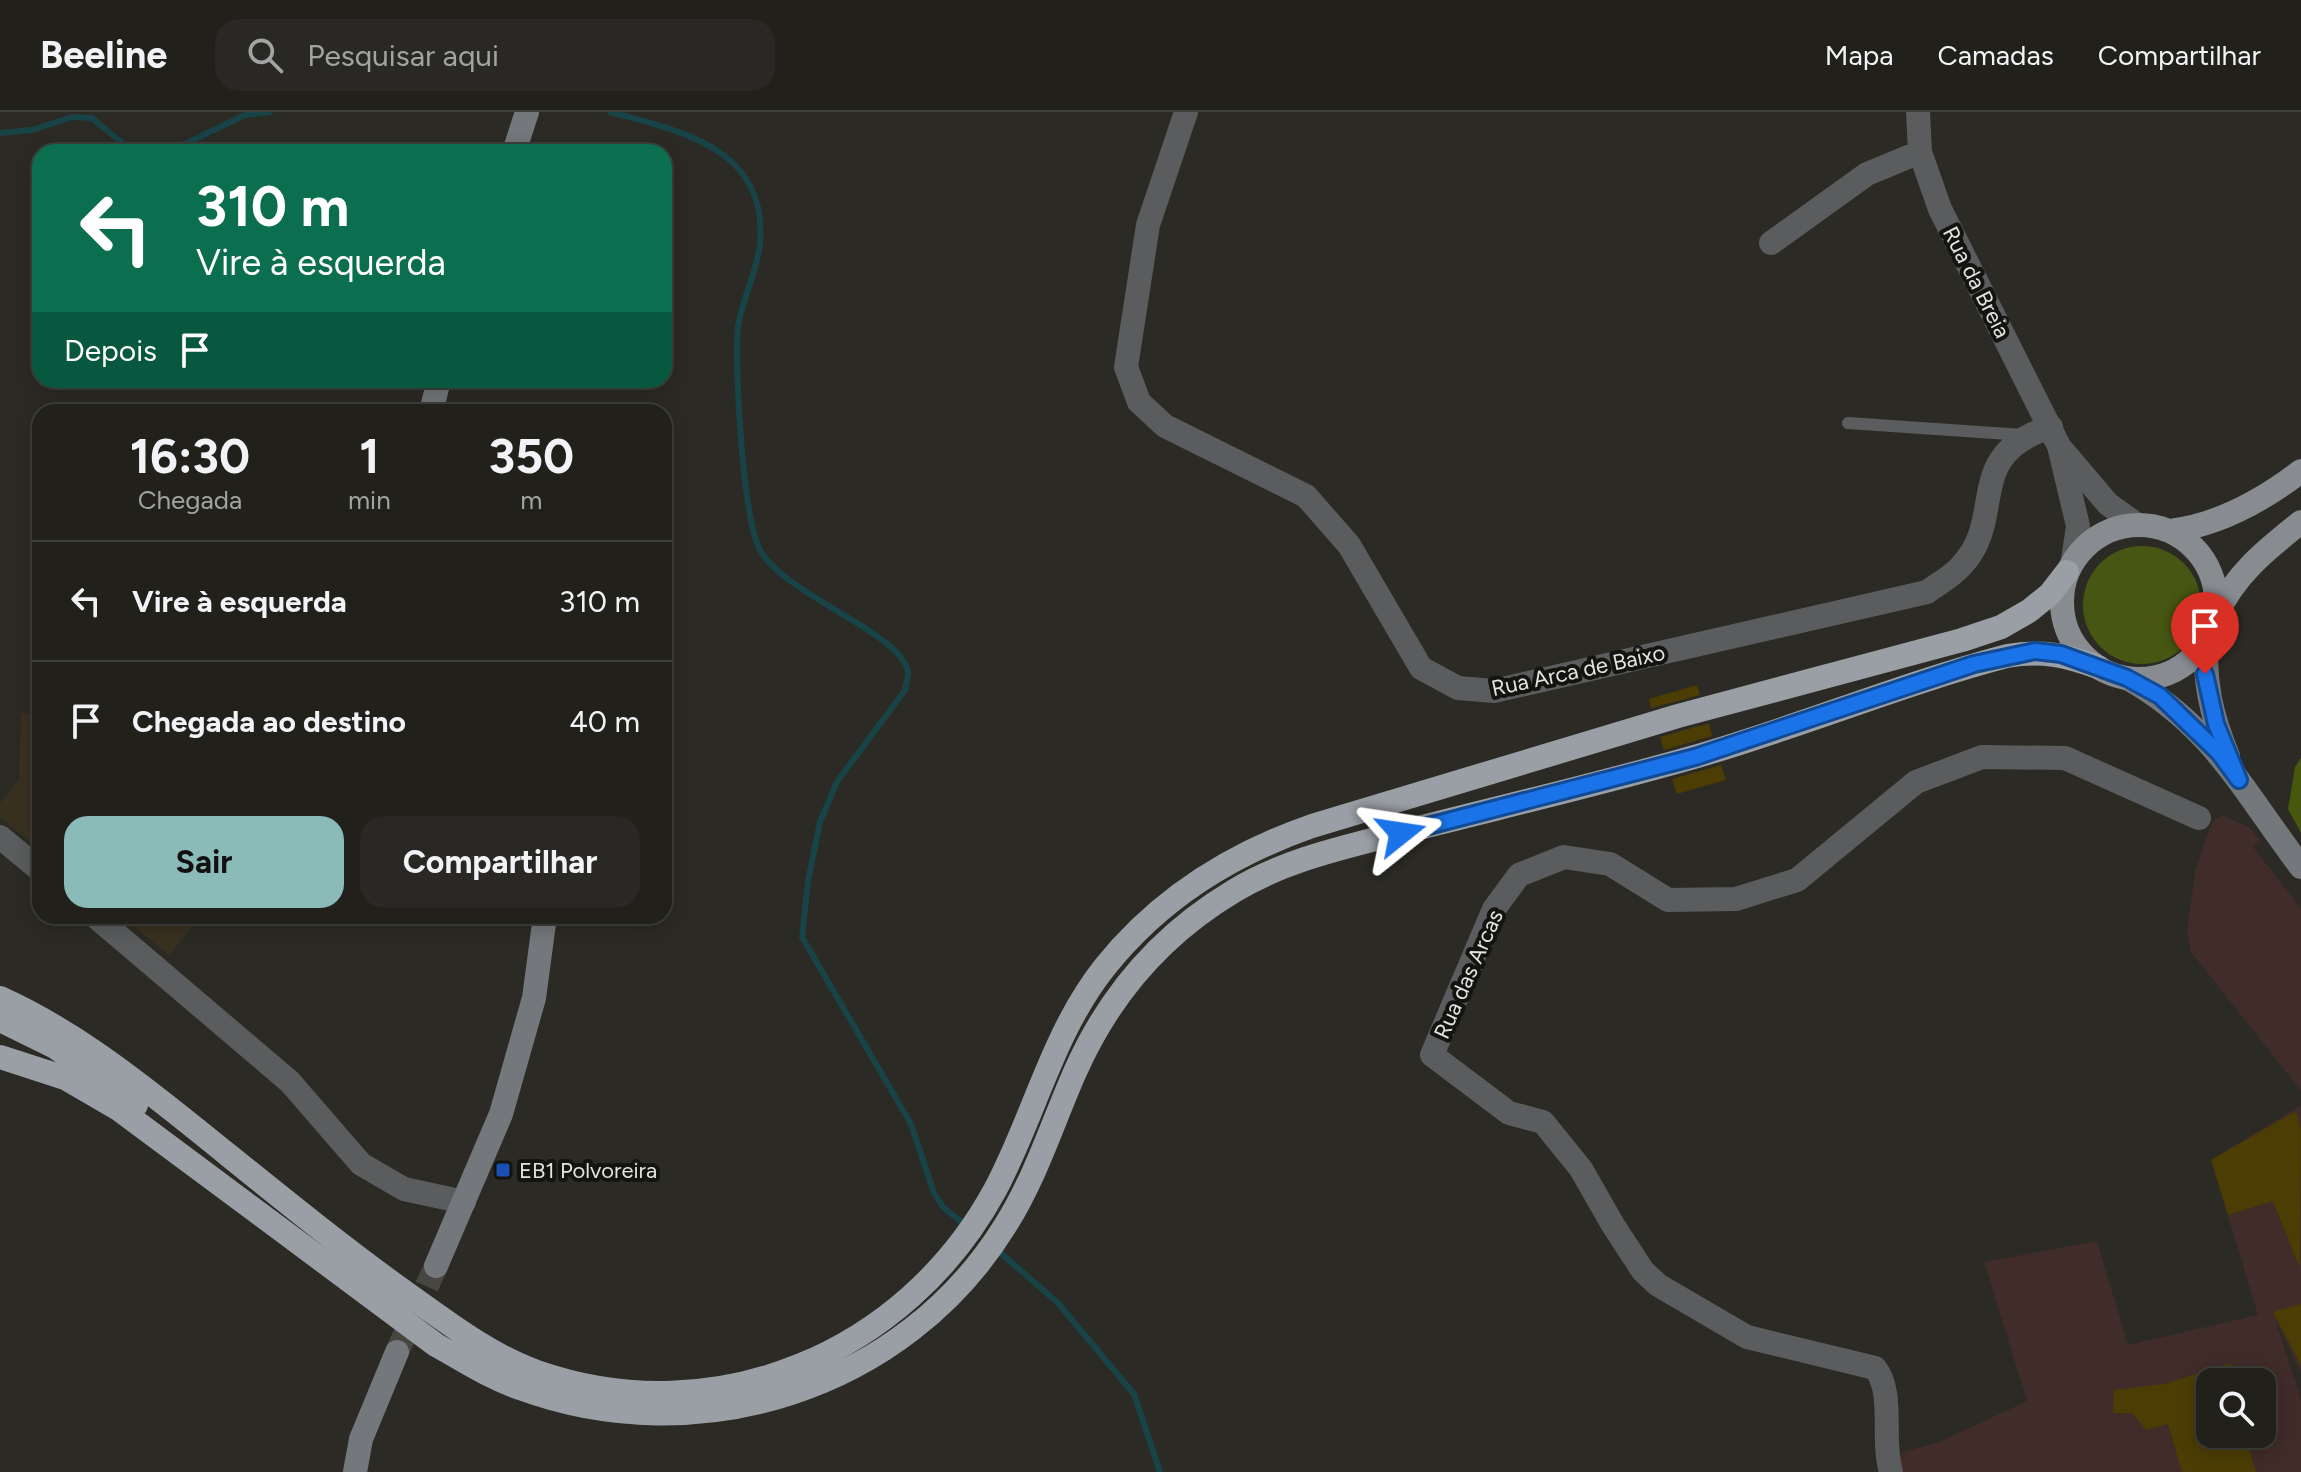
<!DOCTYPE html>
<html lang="pt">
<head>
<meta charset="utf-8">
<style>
	:root { --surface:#21201b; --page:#292824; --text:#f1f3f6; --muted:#a2a3a3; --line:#3e3e3a; --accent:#8bbbb9 }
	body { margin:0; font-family:Figtree,sans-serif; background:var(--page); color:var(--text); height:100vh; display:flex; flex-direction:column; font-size:30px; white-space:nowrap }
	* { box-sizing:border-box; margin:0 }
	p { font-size:26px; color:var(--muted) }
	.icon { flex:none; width:44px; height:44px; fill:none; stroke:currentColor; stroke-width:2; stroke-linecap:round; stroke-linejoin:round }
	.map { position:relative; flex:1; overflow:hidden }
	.details { position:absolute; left:32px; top:292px; width:640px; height:520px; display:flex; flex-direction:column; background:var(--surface); border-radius:24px; box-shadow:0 4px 20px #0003,0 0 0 2px var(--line) }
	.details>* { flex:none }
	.top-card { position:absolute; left:32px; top:32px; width:640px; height:244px; border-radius:24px; box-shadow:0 4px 20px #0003,0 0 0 2px var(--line); background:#0b6e4f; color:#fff; overflow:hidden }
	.buttons { position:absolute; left:2196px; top:1256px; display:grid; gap:16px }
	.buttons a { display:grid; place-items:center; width:80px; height:80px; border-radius:16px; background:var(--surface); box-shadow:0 4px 20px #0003,0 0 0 2px var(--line); font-size:40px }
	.pin { position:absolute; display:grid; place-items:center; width:68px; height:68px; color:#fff; margin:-82px -34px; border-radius:50% 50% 50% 0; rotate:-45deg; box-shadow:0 0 8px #0007 }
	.pin .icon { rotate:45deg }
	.me { position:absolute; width:88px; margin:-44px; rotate:75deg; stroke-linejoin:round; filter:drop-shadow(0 0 6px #0008) }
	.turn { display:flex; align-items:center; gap:28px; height:168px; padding:0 32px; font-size:36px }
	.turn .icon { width:104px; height:104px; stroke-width:2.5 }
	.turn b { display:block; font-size:56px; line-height:68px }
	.then { display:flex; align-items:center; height:76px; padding:0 32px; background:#0003; gap:16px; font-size:30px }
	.eta { display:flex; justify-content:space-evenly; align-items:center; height:136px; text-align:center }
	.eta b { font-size:48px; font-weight:700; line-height:56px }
	.cta { display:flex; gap:16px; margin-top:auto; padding:16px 32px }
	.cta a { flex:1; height:92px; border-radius:24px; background:var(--accent); color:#111; font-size:32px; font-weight:700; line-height:92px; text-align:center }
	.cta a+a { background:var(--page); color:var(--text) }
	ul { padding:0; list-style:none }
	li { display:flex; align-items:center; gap:24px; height:120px; padding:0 32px; border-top:2px solid var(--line) }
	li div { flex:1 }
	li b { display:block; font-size:30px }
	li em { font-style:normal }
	header { display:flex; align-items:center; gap:48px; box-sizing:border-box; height:112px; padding:0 40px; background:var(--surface); border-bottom:2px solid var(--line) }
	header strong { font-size:38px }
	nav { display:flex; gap:44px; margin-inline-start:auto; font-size:28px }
	.search { width:560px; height:72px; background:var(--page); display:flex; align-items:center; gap:20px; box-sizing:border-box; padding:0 28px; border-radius:24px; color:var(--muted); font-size:30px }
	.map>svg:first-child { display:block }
	.industrial { fill:#402c29; fill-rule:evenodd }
	.education { fill:#393120 }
	.green { fill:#475612 }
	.forest { fill:#47570d }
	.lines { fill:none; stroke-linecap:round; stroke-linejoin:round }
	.stream { stroke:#184447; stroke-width:6 }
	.building { fill:#4b3d04 }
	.secondary-tunnel { stroke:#484640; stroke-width:24; stroke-dasharray:24 12; stroke-linecap:butt }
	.lane { stroke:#5a5c5e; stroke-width:12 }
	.street { stroke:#5a5c5e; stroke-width:24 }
	.secondary { stroke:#74777b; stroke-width:24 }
	.primary { stroke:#888c91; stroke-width:24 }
	.highway { stroke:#9a9fa5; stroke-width:24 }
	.route-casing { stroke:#114b97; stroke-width:20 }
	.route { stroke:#1a73e8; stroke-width:14 }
	.transit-dot { fill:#1a4fb4; stroke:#131310; stroke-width:3 }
	.labels { text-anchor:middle; stroke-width:8; stroke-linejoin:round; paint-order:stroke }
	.street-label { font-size:22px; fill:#e4e3df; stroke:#131310 }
	.poi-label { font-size:22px; fill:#e4e3df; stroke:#131310; text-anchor:start }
</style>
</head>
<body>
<header>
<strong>Beeline</strong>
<div class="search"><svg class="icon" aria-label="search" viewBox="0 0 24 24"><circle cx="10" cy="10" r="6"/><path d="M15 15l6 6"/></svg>Pesquisar aqui</div>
<nav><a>Mapa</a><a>Camadas</a><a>Compartilhar</a></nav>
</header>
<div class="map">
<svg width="2301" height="1360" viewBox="0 0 2301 1360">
	<rect width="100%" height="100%" fill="#2c2a24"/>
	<path class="industrial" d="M2222,703L2249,715L2261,729L2253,735L2301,796V979L2191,840L2187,819L2195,760L2208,720L2214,708Z
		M2301,993V1261L2275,1207L2301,1288V1360H1900L1895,1350L1903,1340L1939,1330L2027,1289L1984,1150L2097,1129L2128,1233L2258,1203L2211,1048ZM2210,1270H2262V1322H2210Z"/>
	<path class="education" d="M21,601L40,602V738L0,705V691L19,668Z
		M121,804H202L169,843Z"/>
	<path class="green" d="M2083 493a59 59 0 1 1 118 0a59 59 0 1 1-118 0Z"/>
	<path class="forest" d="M2301,646V721L2288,697L2295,655Z"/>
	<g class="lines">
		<path class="stream" d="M610,0C685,20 768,37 760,132C757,160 742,187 738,215C734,253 743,407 760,438C786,484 901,520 908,560C908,565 906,573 905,578L837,670L820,710L808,769L802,825L911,1012L934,1081L943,1095L964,1112
			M0,21L32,18L72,5L92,6L133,40
			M168,40L245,3L270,0
			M995,1136L1058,1191L1134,1282L1160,1360"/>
	</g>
	<path class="building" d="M1697,573L1700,583L1651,596L1649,587Z
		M1709,611L1712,624L1664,638L1660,625Z
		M1721,653L1726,668L1677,682L1672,667Z
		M2296,999L2301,1018L2300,1157L2273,1089L2228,1103L2211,1048Z
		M2301,1192V1253L2273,1200Z
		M2231,1251L2237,1270H2210V1322H2244L2256,1360H2182L2168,1312L2146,1318L2133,1301H2113L2114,1278L2164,1272Z"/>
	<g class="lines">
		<path class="secondary-tunnel" d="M397,1240L436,1154"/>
		<path class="lane" d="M1848,311L2023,323"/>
		<path class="street" d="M1186,0L1148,113L1126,255L1139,290L1165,314L1306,384L1349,433L1421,556L1458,576L1494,579L1927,480C1938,472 1953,464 1962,453C2007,405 1962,342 2051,315
			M1918,0L1920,40L1940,97L2059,334L2078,414L2073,448
			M1771,131L1867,62L1920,40
			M2063,339L2108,392L2136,412
			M0,725L40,758
			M95,804L290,970L361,1052L404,1077L464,1090
			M1891,1360C1881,1327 1895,1281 1875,1256L1747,1225L1658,1173L1643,1159L1613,1113L1581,1057L1543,1010L1509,1001L1432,943L1494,797L1519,763L1564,745L1610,752L1668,788L1736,787L1797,768L1916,670L1982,645L2065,646L2199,706"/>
		<path class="secondary" d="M514,40L527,0
			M431,300L439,268
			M2207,527C2203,569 2212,605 2228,644
			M2127,566C2212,613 2244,680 2301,755
			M436,1154L501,1002L534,886L545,804
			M355,1360L361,1327L397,1240"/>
		<path class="primary" d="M2062 490a77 77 0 1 1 154 0a77 77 0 1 1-154 0Z
			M2170,419C2219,413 2262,389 2301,359
			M2216,504C2234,463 2267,437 2301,410"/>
		<path class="highway" d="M0,886C71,918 131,965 191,1013C262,1070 332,1128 406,1181C447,1210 489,1243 537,1260C715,1322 906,1242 995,1078C1034,1005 1052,922 1104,856C1159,787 1229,743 1312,714L1678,604L1962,528L2001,515L2029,499L2050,482L2067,460
			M0,908L55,935L136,993
			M0,945L65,966L120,998L436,1233C463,1248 490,1266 520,1276C699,1342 904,1277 1005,1114C1036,1065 1052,1012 1075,960C1109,883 1162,822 1234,779C1288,746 1351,734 1411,718C1505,694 1600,672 1694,645C1799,615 1901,572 2007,544C2042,538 2065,543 2098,555"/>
	</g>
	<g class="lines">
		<defs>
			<path id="route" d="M1401,721L1695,645L1974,552L2035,539L2061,542L2127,566L2160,584L2219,641L2239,668L2216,612L2205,562"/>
		</defs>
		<use href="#route" class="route-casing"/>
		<use href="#route" class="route"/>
	</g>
	<rect class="transit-dot" x="495" y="1050" width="16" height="16" rx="4"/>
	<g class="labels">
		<g class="street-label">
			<text transform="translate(1977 170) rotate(63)" y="8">Rua da Breia</text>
			<text transform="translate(1578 558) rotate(-12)" y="8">Rua Arca de Baixo</text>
			<text transform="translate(1468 862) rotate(-66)" y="8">Rua das Arcas</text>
		</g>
		<g class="poi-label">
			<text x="519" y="1066">EB1 Polvoreira</text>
		</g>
	</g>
</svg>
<div class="buttons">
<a><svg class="icon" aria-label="search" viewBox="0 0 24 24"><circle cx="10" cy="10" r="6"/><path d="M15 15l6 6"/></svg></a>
</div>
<div class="pin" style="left:2205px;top:562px;background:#d93025"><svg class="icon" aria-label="arrive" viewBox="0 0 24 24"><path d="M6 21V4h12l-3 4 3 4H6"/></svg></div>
<svg class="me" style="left:1401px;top:721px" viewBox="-20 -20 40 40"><path d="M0-17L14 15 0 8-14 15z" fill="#1a73e8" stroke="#fff" stroke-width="4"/></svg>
<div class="top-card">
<div class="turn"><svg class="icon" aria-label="left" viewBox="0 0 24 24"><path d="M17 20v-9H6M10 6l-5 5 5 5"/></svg><div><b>310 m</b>Vire à esquerda</div></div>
<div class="then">Depois<svg class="icon" aria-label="arrive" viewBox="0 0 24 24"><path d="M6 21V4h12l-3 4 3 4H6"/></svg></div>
</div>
<section class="details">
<div class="eta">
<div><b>16:30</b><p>Chegada</p></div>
<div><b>1</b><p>min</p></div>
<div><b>350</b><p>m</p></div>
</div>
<ul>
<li><svg class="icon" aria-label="left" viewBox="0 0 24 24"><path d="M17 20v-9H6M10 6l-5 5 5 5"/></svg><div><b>Vire à esquerda</b></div><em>310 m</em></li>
<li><svg class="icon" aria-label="arrive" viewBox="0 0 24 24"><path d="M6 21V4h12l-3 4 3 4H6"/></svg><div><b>Chegada ao destino</b></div><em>40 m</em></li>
</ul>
<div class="cta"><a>Sair</a><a>Compartilhar</a></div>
</section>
</div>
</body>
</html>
